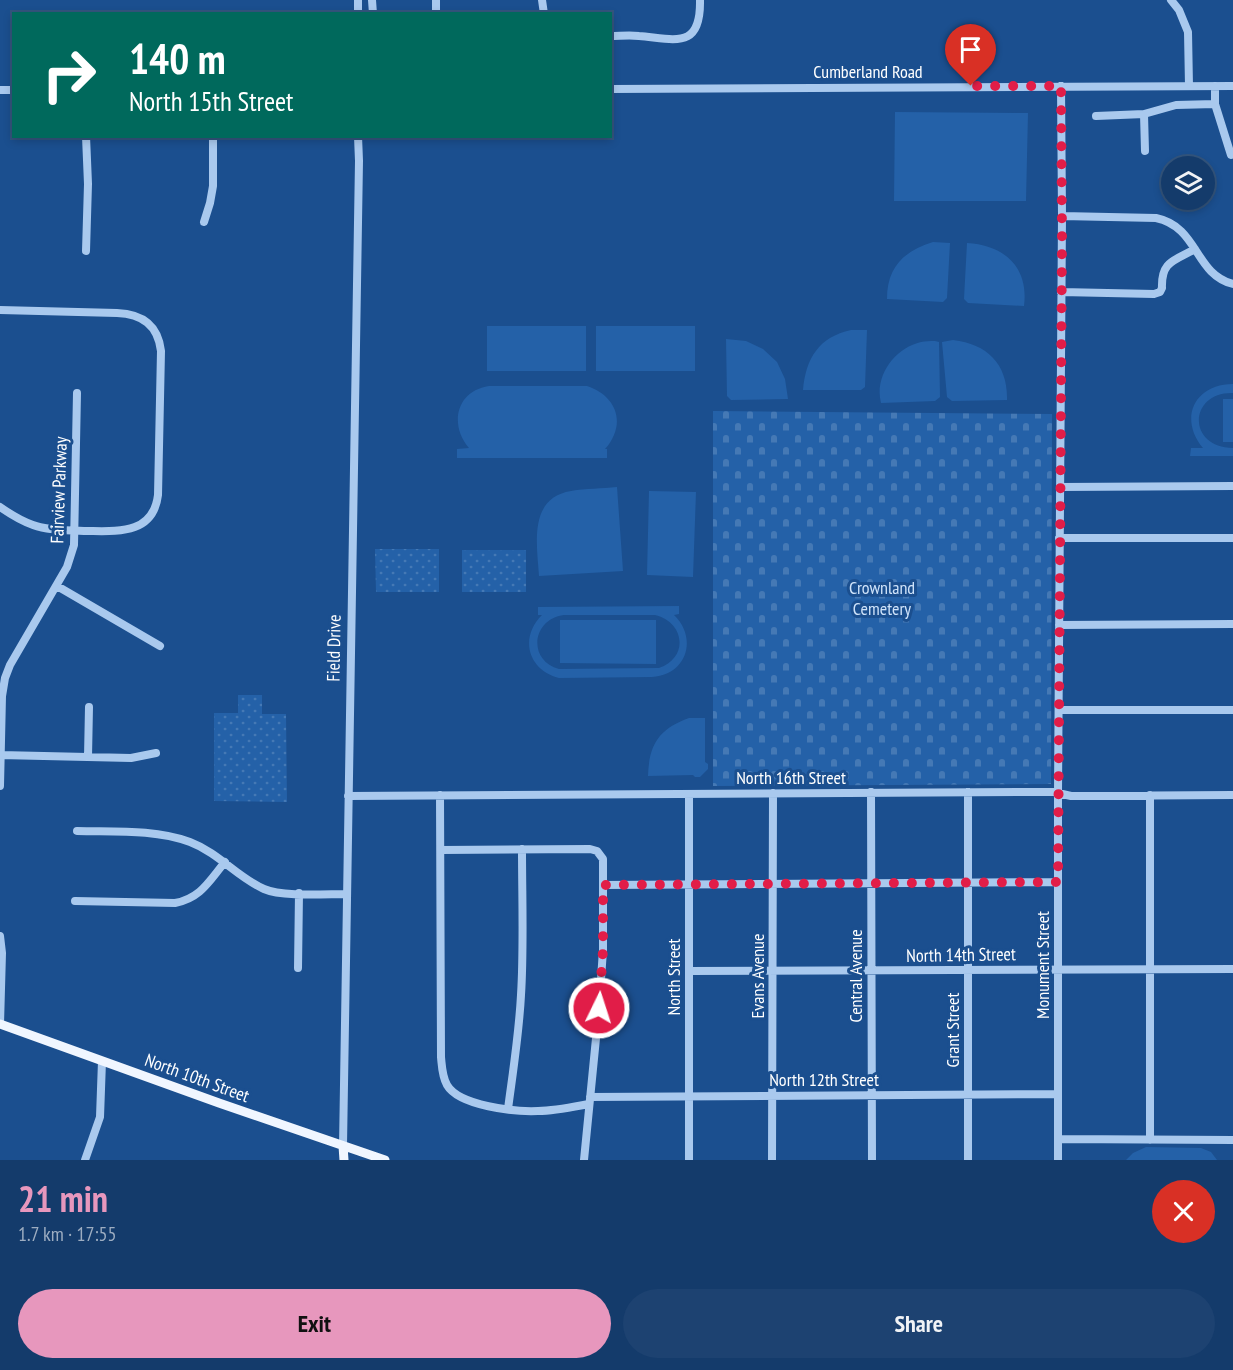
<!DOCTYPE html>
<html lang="en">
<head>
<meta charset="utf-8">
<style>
	:root { --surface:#143b6b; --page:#1d4271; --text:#f1f3f6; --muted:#9dadc1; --line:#33557e; --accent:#e797bd }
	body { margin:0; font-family:"PT Sans Narrow",sans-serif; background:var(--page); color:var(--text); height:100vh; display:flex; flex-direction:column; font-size:22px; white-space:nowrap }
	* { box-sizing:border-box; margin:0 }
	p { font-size:20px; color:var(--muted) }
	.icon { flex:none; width:33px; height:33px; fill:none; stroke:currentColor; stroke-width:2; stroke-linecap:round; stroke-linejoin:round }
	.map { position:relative; height:1160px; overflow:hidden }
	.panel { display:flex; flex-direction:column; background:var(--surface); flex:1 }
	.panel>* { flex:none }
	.hud { position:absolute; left:12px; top:12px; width:600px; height:126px; border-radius:0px; box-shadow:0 3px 9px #0003,0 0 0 2px var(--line); background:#00695c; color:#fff; overflow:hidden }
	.buttons { position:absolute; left:1161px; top:156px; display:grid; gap:12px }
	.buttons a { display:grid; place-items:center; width:54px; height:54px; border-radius:50%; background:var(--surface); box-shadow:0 3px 9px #0003,0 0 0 2px var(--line); font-size:30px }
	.pin { position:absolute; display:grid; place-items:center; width:51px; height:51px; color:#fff; margin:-62px -26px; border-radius:50% 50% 50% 0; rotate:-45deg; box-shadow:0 0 6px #0007 }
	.pin .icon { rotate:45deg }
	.me { position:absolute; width:66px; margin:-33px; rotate:4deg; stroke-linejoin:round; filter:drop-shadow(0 0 4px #0008) }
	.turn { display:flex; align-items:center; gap:21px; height:126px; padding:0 18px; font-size:27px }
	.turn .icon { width:78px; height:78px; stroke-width:2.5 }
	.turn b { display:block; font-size:42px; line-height:51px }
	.round { display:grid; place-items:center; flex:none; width:63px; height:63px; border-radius:32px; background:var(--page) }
	.head { display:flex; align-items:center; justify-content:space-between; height:102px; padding:0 18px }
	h1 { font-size:36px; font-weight:700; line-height:45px; color:var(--accent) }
	.primary-button { display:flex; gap:12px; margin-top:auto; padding:12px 18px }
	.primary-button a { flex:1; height:69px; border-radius:36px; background:var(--accent); color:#111; font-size:24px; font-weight:700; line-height:69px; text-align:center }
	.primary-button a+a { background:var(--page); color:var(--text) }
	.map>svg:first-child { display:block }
	.grass { fill:#2461a8; fill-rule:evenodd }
	.cemetery { fill:url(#cemetery-stones) }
	.park { fill:url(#park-dots) }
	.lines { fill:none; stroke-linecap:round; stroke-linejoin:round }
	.minor { stroke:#a9c9ee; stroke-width:8 }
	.major { stroke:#f0f6ff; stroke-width:9 }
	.route { stroke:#e11d48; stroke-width:10; stroke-dasharray:0 18 }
	.labels { text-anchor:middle; stroke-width:6; stroke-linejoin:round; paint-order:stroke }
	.street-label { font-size:18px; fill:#fff; stroke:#1b4f8f }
	.park-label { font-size:18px; fill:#cfe3fa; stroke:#1b4f8f }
</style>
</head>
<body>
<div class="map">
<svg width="1233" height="1160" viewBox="0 0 1233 1160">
	<defs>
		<pattern id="cemetery-stones" width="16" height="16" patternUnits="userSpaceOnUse" patternTransform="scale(1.5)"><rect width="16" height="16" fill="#2461a8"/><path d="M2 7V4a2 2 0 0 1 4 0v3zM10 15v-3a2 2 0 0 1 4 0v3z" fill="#4579b5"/></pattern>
		<pattern id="park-dots" width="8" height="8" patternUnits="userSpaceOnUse" patternTransform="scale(1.5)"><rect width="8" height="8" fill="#2461a8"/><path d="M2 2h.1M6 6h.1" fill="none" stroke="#4579b5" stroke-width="1.8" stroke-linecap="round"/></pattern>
	</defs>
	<rect width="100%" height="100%" fill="#1b4f8f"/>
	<path class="grass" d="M895,112L1028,113L1026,201H894Z
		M933,242L950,243L947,298L943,302L887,299C887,267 904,251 933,242Z
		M967,243C1004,245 1029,267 1024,306L968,303L964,299Z
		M487,326H586V371H487Z
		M596,326H695V371H596Z
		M851,330H867L865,387L861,390H803C806,358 819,337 851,330Z
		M726,339L746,341L763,349L777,362L785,379L788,399L731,400L727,396Z
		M953,340C988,344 1008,365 1007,400L952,401L947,397L942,342Z
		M935,341L939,342L940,397L935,401L881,403C874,376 895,348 921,342C925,341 930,341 935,341Z
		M1233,384V393C1188,392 1187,448 1233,448V456H1190L1191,448H1203C1178,418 1195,384 1233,384Z
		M489,386H587C617,396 627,424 605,449H607V458H457V449L469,448C449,425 456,391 489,386Z
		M1223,399H1233V442H1223Z
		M617,487L623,571L539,576C537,545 528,498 571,491C586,488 602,489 617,487Z
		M649,491L696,492L693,577L647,575Z
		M679,606V614L674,615C698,638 687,675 652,677L559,678C528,670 519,638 542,615H538V607ZM655,615C685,622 689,658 659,668L559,669C527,660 532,619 564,615Z
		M560,620H656V664L560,663Z
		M689,718H705V762L708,764V769L700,777H695L693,775L648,776C649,744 659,729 689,718Z
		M1146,1147L1201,1148L1211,1152L1217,1160H1126L1133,1153Z"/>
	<path class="cemetery" d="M713,411L1052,414L1051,784L713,786Z"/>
	<path class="park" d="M439,549V592H376L375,549Z
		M462,550H526V592H462Z
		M238,695H262V714H286L287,802L214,801V713H238Z"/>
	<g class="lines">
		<path class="minor" d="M358,0V14
			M372,0L373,14
			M436,0V14
			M542,0L544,14
			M1171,0L1179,10L1188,32L1189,86
			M610,36C620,36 630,35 639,36C675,39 701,50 700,0
			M1215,86V104L1231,155
			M610,89L1233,86
			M0,90H14
			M1144,114L1145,151
			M1096,116L1144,114L1176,105L1215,104
			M1062,216L1156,218C1199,227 1194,274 1233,284
			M204,222L210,203L213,186V136
			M86,251L88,184L86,136
			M1061,292L1154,294L1160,292L1162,288C1161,261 1174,261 1195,249
			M0,310L117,313C142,314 158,325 161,351L158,495C153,536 115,531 84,531C67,530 49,531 33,525C21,521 10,514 0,507
			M1060,487L1233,486
			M1059,538H1233
			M57,586L160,646
			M1059,625L1233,624
			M1059,710H1233
			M0,755L131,758L156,753
			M88,757L89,707
			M0,786L2,696L5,678L10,665L67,567L74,545L77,393
			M871,792L872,1160
			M689,794V1160
			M440,795L441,1057C442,1067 442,1076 447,1085C459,1106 515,1112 538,1111C555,1111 573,1107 589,1104
			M1150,795V1140
			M348,796L1018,792H1054L1071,796L1233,795
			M77,831C114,832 154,829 190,842C219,853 237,877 264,889C282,897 325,894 346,894
			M441,850L590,849L597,851L603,859V950L599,1008L584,1160
			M603,885L1058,882
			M75,901L175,903C201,898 209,881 225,862
			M0,936L2,953L0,1024
			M298,968L299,893
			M689,971L1233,969
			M590,1097L1058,1094
			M508,1109C513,1071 519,1034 521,995C524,947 522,898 522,849
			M1058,1139L1233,1140
			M343,1146L359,161L358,136
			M85,1160L100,1117L102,1061
			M772,1160L773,793
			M968,1160V792
			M1058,1160V793L1062,216L1061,86"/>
		<path class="major" d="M0,1024L219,1103L385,1160
			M343,1146L344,1160"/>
	</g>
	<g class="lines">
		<path class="route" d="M599,1008L603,950V885L1058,882L1062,235L1061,86H971"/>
	</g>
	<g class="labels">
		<g class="street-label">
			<text x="868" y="78">Cumberland Road</text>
			<text transform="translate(59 490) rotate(-88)" y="6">Fairview Parkway</text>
			<text transform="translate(334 648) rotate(-89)" y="6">Field Drive</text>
			<text x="791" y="784">North 16th Street</text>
			<text transform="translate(961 955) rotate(-1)" y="6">North 14th Street</text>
			<text transform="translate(1043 965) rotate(-90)" y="6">Monument Street</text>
			<text transform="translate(758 976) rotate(-90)" y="6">Evans Avenue</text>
			<text transform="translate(856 976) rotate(-90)" y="6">Central Avenue</text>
			<text transform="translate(674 977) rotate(-90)" y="6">North Street</text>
			<text transform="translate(953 1030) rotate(-90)" y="6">Grant Street</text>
			<text transform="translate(197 1078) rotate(20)" y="6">North 10th Street</text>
			<text x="824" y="1086">North 12th Street</text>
		</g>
		<g class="park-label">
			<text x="882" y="594">Crownland<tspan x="882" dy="21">Cemetery</tspan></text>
		</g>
	</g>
</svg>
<div class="buttons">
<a><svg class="icon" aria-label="layers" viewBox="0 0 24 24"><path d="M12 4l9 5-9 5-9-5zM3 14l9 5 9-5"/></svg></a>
</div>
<div class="pin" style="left:971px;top:86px;background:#d93025"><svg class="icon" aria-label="arrive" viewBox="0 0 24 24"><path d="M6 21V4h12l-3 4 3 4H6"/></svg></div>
<svg class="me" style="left:599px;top:1008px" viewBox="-20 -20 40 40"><circle r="17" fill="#e11d48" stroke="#fff" stroke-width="3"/><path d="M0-11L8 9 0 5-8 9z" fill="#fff"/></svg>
<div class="hud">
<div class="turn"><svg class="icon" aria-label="right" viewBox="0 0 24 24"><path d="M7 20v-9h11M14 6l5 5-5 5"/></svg><div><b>140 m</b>North 15th Street</div></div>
</div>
</div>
<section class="panel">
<div class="head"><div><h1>21 min</h1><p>1.7 km · 17:55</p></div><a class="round" style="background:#d93025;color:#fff"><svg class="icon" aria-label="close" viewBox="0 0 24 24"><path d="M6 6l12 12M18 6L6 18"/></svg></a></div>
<div class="primary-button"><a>Exit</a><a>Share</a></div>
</section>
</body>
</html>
